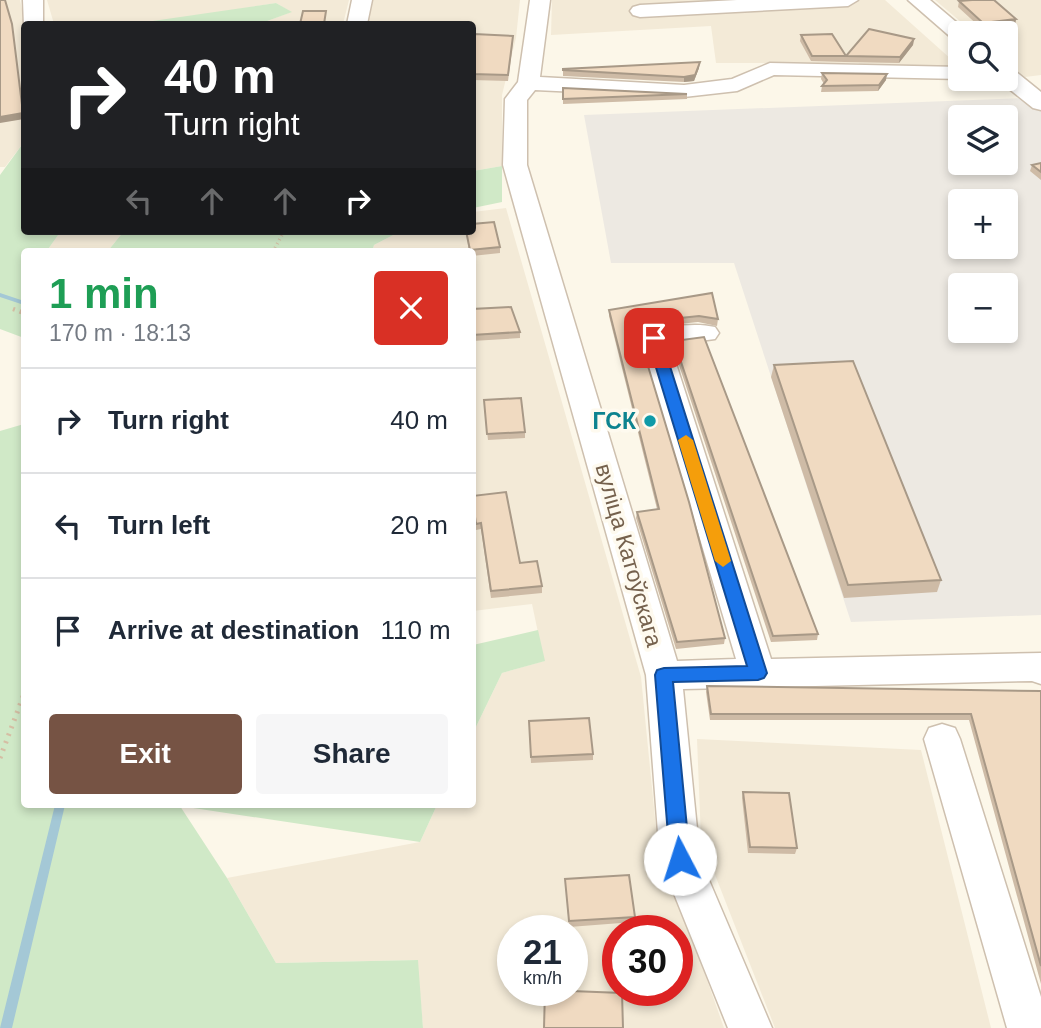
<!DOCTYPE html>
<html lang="en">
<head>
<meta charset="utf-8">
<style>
	:root { --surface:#fff; --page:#f6f6f7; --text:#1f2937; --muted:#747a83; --line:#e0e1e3; --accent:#765344 }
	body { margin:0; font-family:Arial,sans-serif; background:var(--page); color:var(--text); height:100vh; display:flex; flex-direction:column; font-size:26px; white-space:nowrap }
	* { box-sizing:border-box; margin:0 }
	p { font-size:23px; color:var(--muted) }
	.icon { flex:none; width:38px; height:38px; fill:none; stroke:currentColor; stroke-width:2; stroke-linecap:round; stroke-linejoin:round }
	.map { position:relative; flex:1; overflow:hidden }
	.sheet { position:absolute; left:21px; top:248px; width:455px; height:560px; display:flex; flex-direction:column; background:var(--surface); border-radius:7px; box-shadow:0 4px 10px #0003 }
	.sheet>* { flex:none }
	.guide { position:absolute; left:21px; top:21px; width:455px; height:214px; border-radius:7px; box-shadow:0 4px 10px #0003; background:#202124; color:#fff; overflow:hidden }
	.buttons { position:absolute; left:948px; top:21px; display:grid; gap:14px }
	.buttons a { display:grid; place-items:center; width:70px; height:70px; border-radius:7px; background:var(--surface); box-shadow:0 4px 10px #0003; font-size:35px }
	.speed { position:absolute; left:497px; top:915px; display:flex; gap:14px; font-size:35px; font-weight:700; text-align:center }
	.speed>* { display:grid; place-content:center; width:91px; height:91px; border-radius:50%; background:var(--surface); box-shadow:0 4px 10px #0003; line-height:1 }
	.speed small { font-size:18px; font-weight:400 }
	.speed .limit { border:10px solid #d22; background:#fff; color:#111 }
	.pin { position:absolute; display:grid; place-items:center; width:60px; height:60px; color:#fff; margin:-30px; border-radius:14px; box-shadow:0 4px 10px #0006 }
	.me { position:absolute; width:77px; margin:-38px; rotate:355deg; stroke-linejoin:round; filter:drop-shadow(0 0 5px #0008) }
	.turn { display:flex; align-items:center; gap:24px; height:147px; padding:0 28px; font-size:32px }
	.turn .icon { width:91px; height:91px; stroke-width:2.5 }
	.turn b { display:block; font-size:49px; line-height:60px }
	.lanes { display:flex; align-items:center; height:66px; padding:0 28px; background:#0003; justify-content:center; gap:35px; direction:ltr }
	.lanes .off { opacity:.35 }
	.round { display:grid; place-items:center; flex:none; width:74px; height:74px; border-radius:7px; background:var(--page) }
	.overview { display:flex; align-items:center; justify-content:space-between; height:119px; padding:0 28px }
	h1 { font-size:42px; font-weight:800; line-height:52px; color:#1e9e55 }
	.primary-button { display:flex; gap:14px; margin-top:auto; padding:14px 28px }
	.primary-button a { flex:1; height:80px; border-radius:7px; background:var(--accent); color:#fff; font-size:28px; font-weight:800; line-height:80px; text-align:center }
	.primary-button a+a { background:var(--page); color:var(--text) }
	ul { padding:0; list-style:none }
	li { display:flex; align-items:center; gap:21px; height:105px; padding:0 28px; border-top:2px solid var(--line) }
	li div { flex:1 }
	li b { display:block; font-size:26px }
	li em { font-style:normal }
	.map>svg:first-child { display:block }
	.residential { fill:#f3ead7; fill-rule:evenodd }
	.industrial { fill:#ede9e2; fill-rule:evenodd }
	.green { fill:#d0e9c7 }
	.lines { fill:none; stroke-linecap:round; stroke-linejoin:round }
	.stream { fill:#a4c8d6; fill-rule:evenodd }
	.minor-casing { stroke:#cec0af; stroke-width:3 }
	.path-far2 { stroke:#d5bea4; stroke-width:3.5; stroke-dasharray:1 3.5; stroke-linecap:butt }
	.path-far1 { stroke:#d5bea4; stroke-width:4.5; stroke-dasharray:2 5; stroke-linecap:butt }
	.path { stroke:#d5bea4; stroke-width:5; stroke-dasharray:2 6; stroke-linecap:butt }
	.minor { fill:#fff; fill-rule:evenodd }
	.wall { fill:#cebba6 }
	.shaded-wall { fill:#a89987 }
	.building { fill:#f0dac1; stroke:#a89987; stroke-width:2 }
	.route { fill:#1a73e8; stroke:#114b97; stroke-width:2 }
	.slow { fill:#f59e0b }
	.culture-dot { fill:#0f9aa8; stroke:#fefaef; stroke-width:2.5 }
	.labels { text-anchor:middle; stroke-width:7; stroke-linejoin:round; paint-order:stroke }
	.culture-label { font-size:23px; font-weight:bold; fill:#0d838f; stroke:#fefaef; text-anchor:end }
	.street-label { font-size:23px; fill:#75614d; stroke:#fefaef }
</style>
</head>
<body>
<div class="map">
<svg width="1041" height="1028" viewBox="0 0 1041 1028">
	<rect width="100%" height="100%" fill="#fcf7e9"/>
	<path class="residential" d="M0,0H20L25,24L24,142L5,167H0Z
		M47,0H349L343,24H259L291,12L276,3L147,24H54Z
		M372,0H520L516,38L502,95V166L473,171L472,24H368Z
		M552,0H885L961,68L869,69L858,63H716L711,26L551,35Z
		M935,0H1041V75L1025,77L1006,61V33H974Z
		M506,208L641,677L657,838L724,1028H423L417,960L276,963L227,878L420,842L437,805H472L473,733L502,673L544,661L532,604L473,611L472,252H372L374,245L401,231H472L473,212ZM513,931H572V990H513ZM618,931H677V990H618Z
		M61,231H124L107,252H46Z
		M697,739L921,750L991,1028H775L701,839Z"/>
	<path class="industrial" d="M1026,98L1041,111V615L851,622L734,263H611L584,115ZM961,117H1006V163H961ZM961,201H1006V247H961ZM961,285H1006V331H961Z"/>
	<path class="green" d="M276,3L292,12L259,24H132Z
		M24,142V231H61L46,252H24V338L0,329V175Z
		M502,166V202L473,208V171Z
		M124,231H401L374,245L372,252H107Z
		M24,424V805H437L420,842L180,806L227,878L276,963L418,960L423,1028H0V431Z
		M538,630L545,661L502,673L473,733V645Z"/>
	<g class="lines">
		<path class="stream" d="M0,293L24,301V305L0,297Z
			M55,805H65L12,1028H0Z"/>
		<defs>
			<path id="minor" d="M23,0H43V24L24,26Z
				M352,0H372L367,24H347Z
				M530,0H550L540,77L684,85L732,79L770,63L961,67V79H963H961L774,75L737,91L684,97L535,90L527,100V165L677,661L736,659L640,338L644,332C665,327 694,322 715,327L719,333L715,339L670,345L771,659L1041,653V684L1032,681L683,689L700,859L772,1028H728L660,859L646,675L503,165L505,99L518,82Z
				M737,0H858L848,6L640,17L633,15L630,11L633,7L640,5Z
				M908,0H930L969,33H961V42L954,40Z
				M1006,69L1014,70L1041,92V110L1033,108L998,80L1006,79Z
				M942,724L955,728L960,739L1041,997V1028H1007L924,739L929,728Z"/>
		</defs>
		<use href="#minor" class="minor-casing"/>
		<path class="path-far2" d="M273,252L284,231"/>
		<path class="path-far1" d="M13,309L24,313"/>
		<path class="path" d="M0,758L24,694"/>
		<use href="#minor" class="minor"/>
	</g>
	<path class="wall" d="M959,1L1016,19L1015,25L982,29L958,7Z
		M801,35L846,56L845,62L811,61L800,41Z
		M914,39L913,45L899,63L845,62L846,56Z
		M513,42L508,81L472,80V45Z
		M699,68L694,81L684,82L563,76V69Z
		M822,73L886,80L878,91L821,92L822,86L824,84L821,79Z
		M563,88L687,94V99L563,104Z
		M1041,163V180L1030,171L1032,165Z
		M466,231H472L500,247V253L472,256V252H469Z
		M712,293L718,319L717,326L698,322L661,326L643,329L639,336L725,638L724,644L676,649L636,518L637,512L657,509L609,316V310Z
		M472,309L520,332V338L472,341Z
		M674,341L818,634L817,640L771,642L673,347Z
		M774,365L941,580L937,592L844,598L771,377Z
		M484,406L525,432V438L488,440Z
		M472,496L520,563L542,586V593L491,598L481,529L476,530L472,506Z
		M707,686L1041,691V984L969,720H710L706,692Z
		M529,727L593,754V760L531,763Z
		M743,792L797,848L795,854L748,853L742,798Z
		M565,879L635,917L634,922L569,927Z"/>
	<path class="shaded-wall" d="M1016,19L1015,25L982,29L983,23Z
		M12,24L24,119L0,123V117Z
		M914,39L913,45L899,63L900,57Z
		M700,62L699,68L694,81L684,82V77Z
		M887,74L886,80L878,91L879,85Z
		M661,320V326L643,329L637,339L638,333L644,323Z"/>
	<path class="building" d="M0,0H5L12,24L23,113L0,117Z
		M972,0H994L1016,19L983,23L959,1Z
		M303,11H326L324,24H300Z
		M869,29L914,39L900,57L846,56Z
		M474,34L513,36L508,75L472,74V45Z
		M832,34L846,56H812L801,35Z
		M700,62L695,75L684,77L563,70V69Z
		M822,73L887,74L879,85L822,86L827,80Z
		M563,88L687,94L563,99Z
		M1041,163V172L1032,165Z
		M494,222L500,247L470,250L466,231H472V224Z
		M712,293L718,319L699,316L661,320L644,323L638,333L689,502L725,638L677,642L637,512L659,509L609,310Z
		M511,307L520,332L472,335V309Z
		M704,337L818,634L773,636L674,341Z
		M853,361L941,580L848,585L774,365Z
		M521,398L525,432L487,434L484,400Z
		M506,492L520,563L537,561L542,586L491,591L481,523L476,524L472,496Z
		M707,686L1041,691V966L971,714H711Z
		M589,718L593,754L531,757L529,721Z
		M743,792L789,793L797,848L750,847Z
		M629,875L635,917L569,921L565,879Z
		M545,990L622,993L623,1028H544Z"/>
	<path class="route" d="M654,334L661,338L767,673L764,678L758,680L673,682L690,859L687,866L680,868L673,866L670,859L655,675L657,670L664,668L747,666L647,338Z"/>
	<path class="slow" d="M686,435L693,440L731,561L723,567L715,561L678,440Z"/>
	<circle class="culture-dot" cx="650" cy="421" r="7"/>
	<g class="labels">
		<g class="culture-label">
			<text x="636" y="429">ГСК</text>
		</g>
		<g class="street-label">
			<text transform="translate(629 555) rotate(74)" y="8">вуліца Катоўскага</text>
		</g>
	</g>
</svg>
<div class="buttons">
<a><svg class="icon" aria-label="search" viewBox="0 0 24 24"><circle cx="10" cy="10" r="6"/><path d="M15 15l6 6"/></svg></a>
<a><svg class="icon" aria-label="layers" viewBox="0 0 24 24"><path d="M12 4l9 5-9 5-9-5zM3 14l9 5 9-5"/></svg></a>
<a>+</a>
<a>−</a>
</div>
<div class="speed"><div>21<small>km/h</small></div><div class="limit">30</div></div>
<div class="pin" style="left:654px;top:338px;background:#d93025"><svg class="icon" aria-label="arrive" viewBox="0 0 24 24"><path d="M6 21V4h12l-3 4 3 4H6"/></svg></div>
<svg class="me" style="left:680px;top:859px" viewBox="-20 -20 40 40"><circle r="19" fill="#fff"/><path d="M0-13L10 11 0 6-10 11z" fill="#1a73e8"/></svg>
<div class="guide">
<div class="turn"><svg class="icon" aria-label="right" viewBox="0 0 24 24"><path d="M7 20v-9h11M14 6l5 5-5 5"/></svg><div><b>40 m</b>Turn right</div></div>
<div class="lanes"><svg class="icon off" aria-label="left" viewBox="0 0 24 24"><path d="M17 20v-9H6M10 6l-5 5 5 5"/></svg><svg class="icon off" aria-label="ahead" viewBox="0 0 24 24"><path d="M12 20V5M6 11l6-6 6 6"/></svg><svg class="icon off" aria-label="ahead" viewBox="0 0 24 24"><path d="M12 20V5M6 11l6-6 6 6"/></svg><svg class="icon" aria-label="right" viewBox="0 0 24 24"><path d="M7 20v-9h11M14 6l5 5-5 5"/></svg></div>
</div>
<section class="sheet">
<div class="overview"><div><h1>1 min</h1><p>170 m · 18:13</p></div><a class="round" style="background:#d93025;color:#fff"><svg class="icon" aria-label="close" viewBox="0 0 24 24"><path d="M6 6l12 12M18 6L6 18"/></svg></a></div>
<ul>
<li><svg class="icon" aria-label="right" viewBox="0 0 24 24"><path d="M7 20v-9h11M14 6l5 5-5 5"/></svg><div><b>Turn right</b></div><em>40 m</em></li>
<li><svg class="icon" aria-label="left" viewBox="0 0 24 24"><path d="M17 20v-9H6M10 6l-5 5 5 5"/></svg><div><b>Turn left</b></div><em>20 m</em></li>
<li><svg class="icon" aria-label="arrive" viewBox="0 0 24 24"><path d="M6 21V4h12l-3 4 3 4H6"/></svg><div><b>Arrive at destination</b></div><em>110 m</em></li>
</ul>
<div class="primary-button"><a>Exit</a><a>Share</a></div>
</section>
</div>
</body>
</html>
